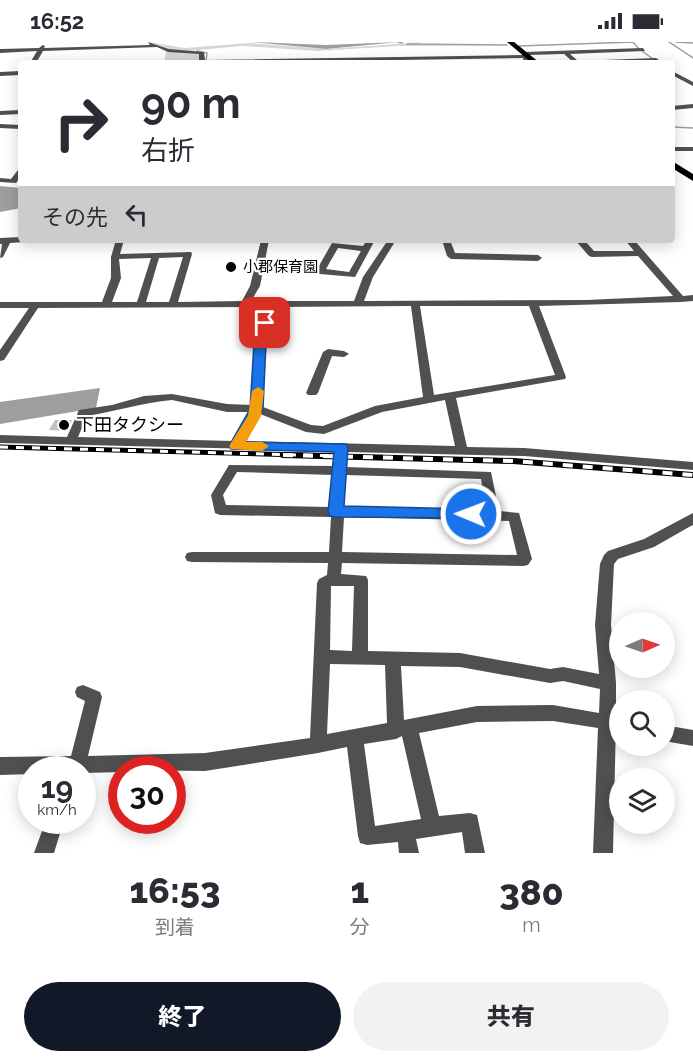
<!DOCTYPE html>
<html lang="ja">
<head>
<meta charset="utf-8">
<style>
	:root { --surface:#fff; --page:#f2f2f3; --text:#2b2b33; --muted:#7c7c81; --accent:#111827 }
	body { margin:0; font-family:Raleway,"Noto Sans JP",sans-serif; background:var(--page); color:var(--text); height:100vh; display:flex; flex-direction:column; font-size:22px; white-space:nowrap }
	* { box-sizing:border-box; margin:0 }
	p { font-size:20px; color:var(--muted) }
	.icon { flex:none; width:33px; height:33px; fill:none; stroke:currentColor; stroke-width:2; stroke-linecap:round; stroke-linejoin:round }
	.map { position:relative; height:811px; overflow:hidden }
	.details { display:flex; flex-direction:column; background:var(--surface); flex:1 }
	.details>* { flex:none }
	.guide { position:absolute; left:18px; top:18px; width:657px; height:183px; border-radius:6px; box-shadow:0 3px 15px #0003; background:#fff; color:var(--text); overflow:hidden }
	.needle { width:39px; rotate:88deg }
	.fabs { position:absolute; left:609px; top:570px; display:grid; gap:12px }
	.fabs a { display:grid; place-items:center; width:66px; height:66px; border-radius:50%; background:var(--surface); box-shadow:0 3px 15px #0003; font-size:30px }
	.speed { position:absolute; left:18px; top:714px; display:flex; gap:12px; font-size:30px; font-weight:700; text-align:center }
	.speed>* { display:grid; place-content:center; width:78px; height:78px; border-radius:50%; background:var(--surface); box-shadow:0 3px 15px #0003; line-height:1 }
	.speed small { font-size:15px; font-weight:400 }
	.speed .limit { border:9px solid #d22; background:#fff; color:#111 }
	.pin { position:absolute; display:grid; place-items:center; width:51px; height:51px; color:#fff; margin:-26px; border-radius:12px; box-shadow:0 3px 9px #0006 }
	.me { position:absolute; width:66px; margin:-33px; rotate:271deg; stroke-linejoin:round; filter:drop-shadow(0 0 4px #0008) }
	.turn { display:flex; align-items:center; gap:21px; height:126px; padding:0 24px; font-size:27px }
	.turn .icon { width:78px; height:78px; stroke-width:2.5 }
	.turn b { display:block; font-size:42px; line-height:51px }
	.then { display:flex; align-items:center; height:57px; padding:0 24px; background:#0003; gap:12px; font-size:22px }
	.eta { display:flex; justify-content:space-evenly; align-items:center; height:102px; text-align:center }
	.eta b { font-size:36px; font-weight:800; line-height:42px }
	.primary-button { display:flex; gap:12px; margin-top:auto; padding:12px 24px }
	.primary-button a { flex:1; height:69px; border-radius:36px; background:var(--accent); color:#fff; font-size:24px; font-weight:800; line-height:69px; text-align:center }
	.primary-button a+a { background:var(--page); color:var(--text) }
	.status { display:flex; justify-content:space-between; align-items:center; height:42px; padding:0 30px; background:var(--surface); direction:ltr }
	.status svg { height:16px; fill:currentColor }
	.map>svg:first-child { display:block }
	.green { fill:#d7d7d7 }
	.water { fill:#9e9e9e }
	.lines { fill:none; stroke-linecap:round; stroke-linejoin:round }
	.stream { stroke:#9e9e9e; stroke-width:1.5 }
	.river { fill:#9e9e9e; fill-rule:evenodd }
	.building { fill:#c0c0c0 }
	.minor { fill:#505050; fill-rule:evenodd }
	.highway { fill:#000; fill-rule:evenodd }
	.rail-far1-casing { stroke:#000; stroke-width:5 }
	.rail-casing { stroke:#000; stroke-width:6 }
	.rail-far1 { stroke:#fff; stroke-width:3; stroke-dasharray:8; stroke-linecap:butt }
	.rail { stroke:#fff; stroke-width:4; stroke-dasharray:10; stroke-linecap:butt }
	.route { fill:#1a73e8; stroke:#114b97; stroke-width:1.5 }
	.slow { fill:#f59e0b }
	.poi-dot { fill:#000; stroke:#fff; stroke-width:2 }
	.labels { text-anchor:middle; stroke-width:4.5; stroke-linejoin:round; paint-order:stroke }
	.far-poi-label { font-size:15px; fill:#000; stroke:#fff; text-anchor:start }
	.poi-label { font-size:18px; fill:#000; stroke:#fff; text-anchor:start }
</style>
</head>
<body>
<div class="status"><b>16:52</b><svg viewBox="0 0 49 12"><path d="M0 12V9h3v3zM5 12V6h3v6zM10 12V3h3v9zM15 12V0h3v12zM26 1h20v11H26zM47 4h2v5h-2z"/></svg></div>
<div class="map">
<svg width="693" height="811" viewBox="0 0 693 811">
	<rect width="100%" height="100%" fill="#fff"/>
	<path class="green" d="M149,0L185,6L249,1L327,7L423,0L413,3L508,4H398L318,9L242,4L188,9L170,7Z
		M166,9L200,12L198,21H164Z"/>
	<path class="water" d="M0,144L21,146V166L0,170Z
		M100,346L96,366L0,382V360Z"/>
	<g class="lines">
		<path class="stream" d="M398,0L402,1
			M669,0L693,16
			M676,0L693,1
			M407,2L507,3
			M519,4L633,0L640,8
			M197,9L207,11L206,19
			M642,9L653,17L651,18
			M540,20H574
			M672,85L693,86"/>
		<path class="river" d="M251,0L326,3L399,0L326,7Z"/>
	</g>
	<path class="building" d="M55,378H72L67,389L49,388Z"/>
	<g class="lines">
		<path class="minor" d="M148,0L169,7L204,10L205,18L522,13L524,10L643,6L645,9L570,12L578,19L656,16L659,18L618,21H574L564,12L528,13L530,21H524L523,16L199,21V12L168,10L157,5L43,9L36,21H30L37,9L0,11V7L39,6L43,3L45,4L44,6L150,3Z
			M21,29V33L0,34V30Z
			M672,29L693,40V44L672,33Z
			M693,62V66L672,68V64Z
			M21,68V72L0,73V69Z
			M0,82L21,83V87L0,86Z
			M672,105H693V109H672Z
			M18,128H21V134L16,141L0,140V136L11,137Z
			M21,195V198H25L24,200L10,201L3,215L0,216L2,202H0V196Z
			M58,198H67L63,201Z
			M116,198H124L120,212L191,210L192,212L178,260L242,259L250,244L261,198H269L260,244L251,259H354L363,235L388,198H396L373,235L364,259L587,258L673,254L638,214L592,215L589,214L575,198H584L594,209H634L625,198H634L683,254L693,253V259L681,260L539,264L566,335L565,337L456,356L467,405L524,406L693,420V428L524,414L347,410L346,425L491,430L499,469L519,471L532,517L528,523L523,524L342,521L341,532L366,534L368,538V609L460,611L550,627L563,625L599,632L595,583L600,522L604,513L608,509L644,497L693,471V483L689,485L654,505L618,517L614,522L611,583L616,641V680L613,811H593L598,686L553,679L477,680L419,691L439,774L470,771L477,773L485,811H465L462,790L416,797L419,811H399L398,800L367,803L360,801L358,794L347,705L318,711L205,729L122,728V730L84,731L82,734V728H32V732L0,733V715L71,714L85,659L77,655L75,650L77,645L83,643L100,650L102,655L88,714L205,711L310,696L317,541L319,537L327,533L328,521L192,520L187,519L185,515L187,511L192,510H329L331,475L220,473L215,471L211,453L229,423L334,424L335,409L0,401V393L67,395L79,368L112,363L144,354L172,352L227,362L252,363L255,301L264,265L38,266L4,318L0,319V308L29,266H0V260H102L111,236V215ZM183,215L169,260H146L159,216ZM151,216L137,260H112L121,236L119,217ZM411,264L423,355L375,364L323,384L311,383L263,365L265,301L274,265ZM420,264H529L555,333L434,353ZM172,358L227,370H249L233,399L78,395L87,374C117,369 142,361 172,358ZM445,358L455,404L245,399L260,372L306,390L324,392L382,370ZM237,430L333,433L331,465L226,463L223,453ZM346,433L481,437L486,469L344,466ZM344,475L509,479L517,513L342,510ZM331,544H354L352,609L330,608ZM330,622L385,623L387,681L327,692ZM401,624L460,625L550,641L563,639L600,647L599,671L553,663L477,664L404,678ZM402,694L421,777L375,784L364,702L396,697Z
			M367,198H375L355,235L320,232L316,229L332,201L363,204ZM338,206L361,209L349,230L326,227Z
			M442,198H450L455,211L538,213L542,216L538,219L451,217L447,214Z
			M328,307L344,309L349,312L344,315L332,314L318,351L316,353H308L306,351L323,310Z
			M664,683L693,688V704L664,699Z
			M46,778H64L54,811H34Z"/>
		<path class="highway" d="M507,0H514L540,21H532Z
			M672,119L693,132V139L672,126Z"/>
		<defs>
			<path id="rail-far1" d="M0,405L338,414"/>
			<path id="rail" d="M283,413L513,419L693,433"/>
		</defs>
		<use href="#rail-far1" class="rail-far1-casing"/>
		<use href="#rail" class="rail-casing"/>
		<use href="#rail-far1" class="rail-far1"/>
		<use href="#rail" class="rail"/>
	</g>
	<path class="route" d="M265,277L271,281L266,301L263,367L245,400L346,402L348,406L344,464L471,467L476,469L478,472L476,476L336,475L330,474L328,470L334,410L231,407L229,404L250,367L254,301L260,281Z"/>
	<path class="slow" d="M258,345L264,349L261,374L246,400H262L269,404L262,409L231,407L229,404L248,374L252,349Z"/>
	<g class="poi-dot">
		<circle cx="231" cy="225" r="6"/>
		<circle cx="64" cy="383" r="6"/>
	</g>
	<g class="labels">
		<g class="far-poi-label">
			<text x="243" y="230">小郡保育園</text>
		</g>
		<g class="poi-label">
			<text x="76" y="389">下田タクシー</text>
		</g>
	</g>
</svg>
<div class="fabs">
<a><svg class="needle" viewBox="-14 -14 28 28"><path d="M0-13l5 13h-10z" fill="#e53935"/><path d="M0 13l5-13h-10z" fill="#7c7c81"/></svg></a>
<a><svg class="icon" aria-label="search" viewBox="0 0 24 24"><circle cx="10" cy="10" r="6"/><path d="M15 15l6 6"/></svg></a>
<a><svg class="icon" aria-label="layers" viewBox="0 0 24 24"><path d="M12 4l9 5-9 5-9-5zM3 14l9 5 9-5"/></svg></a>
</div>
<div class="speed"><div>19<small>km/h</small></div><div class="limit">30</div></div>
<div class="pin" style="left:265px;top:281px;background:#d93025"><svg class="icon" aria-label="arrive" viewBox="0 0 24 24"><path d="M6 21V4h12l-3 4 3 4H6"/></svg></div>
<svg class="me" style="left:471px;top:472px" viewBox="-20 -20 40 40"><circle r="17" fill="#1a73e8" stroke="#fff" stroke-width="3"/><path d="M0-11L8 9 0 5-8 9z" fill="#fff"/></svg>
<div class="guide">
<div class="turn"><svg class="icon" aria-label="right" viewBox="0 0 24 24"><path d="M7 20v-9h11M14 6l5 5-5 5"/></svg><div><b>90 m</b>右折</div></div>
<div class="then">その先<svg class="icon" aria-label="left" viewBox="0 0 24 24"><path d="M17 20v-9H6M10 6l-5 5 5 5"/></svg></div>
</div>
</div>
<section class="details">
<div class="eta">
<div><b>16:53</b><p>到着</p></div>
<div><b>1</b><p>分</p></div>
<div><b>380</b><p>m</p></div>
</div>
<div class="primary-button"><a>終了</a><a>共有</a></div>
</section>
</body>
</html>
